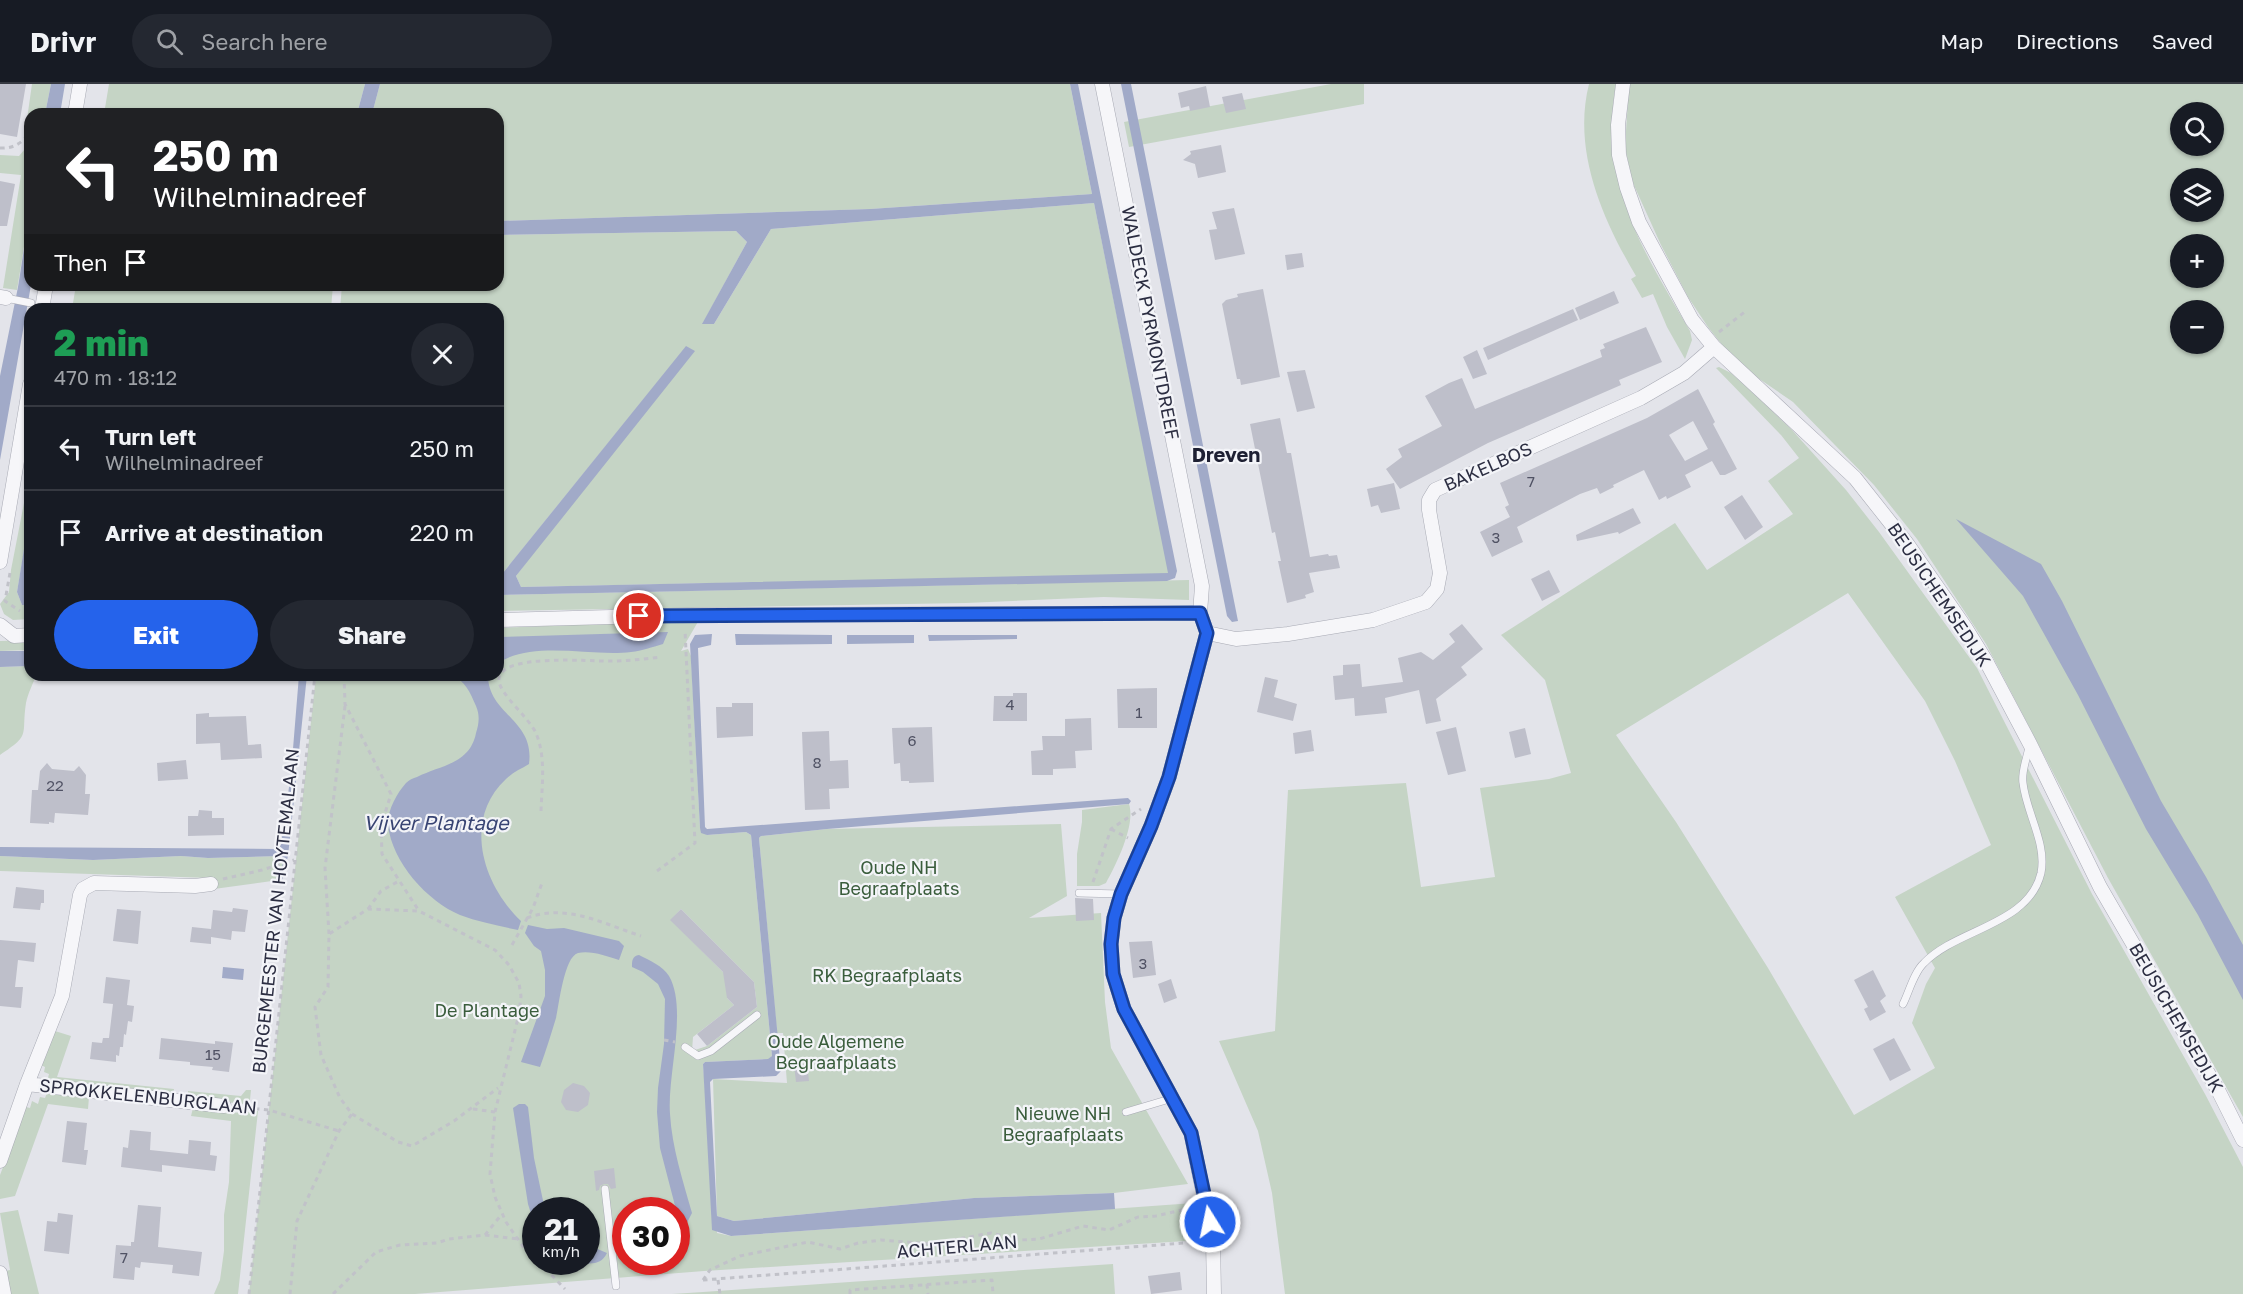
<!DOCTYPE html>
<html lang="en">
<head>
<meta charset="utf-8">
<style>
	:root { --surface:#171b24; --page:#242831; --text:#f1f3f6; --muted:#9ea1a6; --line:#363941; --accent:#2563eb }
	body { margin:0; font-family:"Golos Text",sans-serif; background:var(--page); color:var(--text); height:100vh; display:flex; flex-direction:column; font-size:22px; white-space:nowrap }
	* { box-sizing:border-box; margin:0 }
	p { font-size:20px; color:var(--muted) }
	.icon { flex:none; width:33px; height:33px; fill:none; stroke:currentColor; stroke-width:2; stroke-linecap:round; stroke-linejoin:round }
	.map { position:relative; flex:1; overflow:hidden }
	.drawer { position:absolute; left:24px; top:219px; width:480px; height:378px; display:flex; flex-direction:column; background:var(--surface); border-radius:18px; box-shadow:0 2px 4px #0004 }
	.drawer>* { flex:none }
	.banner { position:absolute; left:24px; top:24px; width:480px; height:183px; border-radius:18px; box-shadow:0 2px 4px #0004; background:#202124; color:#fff; overflow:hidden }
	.buttons { position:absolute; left:2170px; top:18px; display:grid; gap:12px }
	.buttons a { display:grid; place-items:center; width:54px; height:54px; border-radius:50%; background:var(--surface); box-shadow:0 2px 4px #0004; font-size:30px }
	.speed { position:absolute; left:522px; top:1113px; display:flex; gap:12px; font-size:30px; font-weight:700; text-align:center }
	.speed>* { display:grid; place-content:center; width:78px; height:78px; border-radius:50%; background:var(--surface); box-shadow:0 2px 4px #0004; line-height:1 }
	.speed small { font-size:15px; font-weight:400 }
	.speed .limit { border:9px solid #d22; background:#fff; color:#111 }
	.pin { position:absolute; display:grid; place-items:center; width:51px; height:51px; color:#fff; margin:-26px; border:3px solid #fff; border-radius:50%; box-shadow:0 2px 6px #0007 }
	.me { position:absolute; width:66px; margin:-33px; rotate:350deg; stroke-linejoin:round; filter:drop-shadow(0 0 4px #0008) }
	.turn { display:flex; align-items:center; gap:21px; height:126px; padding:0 30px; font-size:27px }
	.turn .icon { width:78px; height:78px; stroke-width:2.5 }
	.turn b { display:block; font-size:42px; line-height:51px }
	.then { display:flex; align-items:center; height:57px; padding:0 30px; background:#0003; gap:12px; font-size:22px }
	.round { display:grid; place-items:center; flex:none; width:63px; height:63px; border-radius:32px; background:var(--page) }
	.head { display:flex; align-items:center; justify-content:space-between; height:102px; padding:0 30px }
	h1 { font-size:36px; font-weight:800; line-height:45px; color:#1e9e55 }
	.primary-button { display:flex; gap:12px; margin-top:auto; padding:12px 30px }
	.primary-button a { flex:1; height:69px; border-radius:36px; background:var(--accent); color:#fff; font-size:24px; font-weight:800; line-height:69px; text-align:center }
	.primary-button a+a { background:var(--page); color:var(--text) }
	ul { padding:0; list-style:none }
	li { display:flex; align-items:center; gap:18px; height:84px; padding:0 30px; border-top:2px solid var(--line) }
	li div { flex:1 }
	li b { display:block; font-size:22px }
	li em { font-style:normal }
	header { display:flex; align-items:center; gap:36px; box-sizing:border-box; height:84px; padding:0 30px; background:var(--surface); border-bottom:2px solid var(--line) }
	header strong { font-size:28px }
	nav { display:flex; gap:33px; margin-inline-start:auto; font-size:21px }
	.search { width:420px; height:54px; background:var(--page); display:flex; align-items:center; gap:15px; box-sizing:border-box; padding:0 21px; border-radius:33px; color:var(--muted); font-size:22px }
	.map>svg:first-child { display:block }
	.green { fill:#c5d4c5; fill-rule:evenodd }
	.water { fill:#a1aac8 }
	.building { fill:#bebfca; fill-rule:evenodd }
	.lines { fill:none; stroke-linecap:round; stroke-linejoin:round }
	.service-casing { stroke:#a8aab4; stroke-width:8 }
	.minor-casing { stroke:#a8aab4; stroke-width:15 }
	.path { stroke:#c1c2c9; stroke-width:3; stroke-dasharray:4.5 4.5; stroke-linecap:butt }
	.service { stroke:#f6f6f9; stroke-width:7 }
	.minor { stroke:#f6f6f9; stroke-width:14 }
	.route-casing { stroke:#184099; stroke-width:15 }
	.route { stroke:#2563eb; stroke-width:10 }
	.labels { text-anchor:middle; stroke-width:4.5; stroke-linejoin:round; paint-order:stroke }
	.number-label { font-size:15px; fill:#505264 }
	.street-label { font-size:18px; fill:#2c2e42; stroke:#f3f4f8 }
	.park-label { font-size:18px; fill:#3a5d3c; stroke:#f3f4f8 }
	.neighbourhood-label { font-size:20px; font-weight:bold; fill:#1e2033; stroke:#f3f4f8 }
	.water-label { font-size:20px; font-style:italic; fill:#384473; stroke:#f3f4f8 }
</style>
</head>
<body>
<header>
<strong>Drivr</strong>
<div class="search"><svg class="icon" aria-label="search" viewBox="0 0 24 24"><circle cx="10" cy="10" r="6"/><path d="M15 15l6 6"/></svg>Search here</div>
<nav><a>Map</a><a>Directions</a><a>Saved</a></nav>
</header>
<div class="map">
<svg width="2243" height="1210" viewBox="0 0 2243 1210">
	<rect width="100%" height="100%" fill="#e3e4ea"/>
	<path class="green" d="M32,0H51L45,30H30V36L27,35Z
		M109,0H365L357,30H104Z
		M380,0H1070L1092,110L870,125L498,137V30H372Z
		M1331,0H1364V20L1129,63L1124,38Z
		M1589,0H1616C1599,99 1642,165 1690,247L1692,256L1685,275L1667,243L1653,210L1642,214L1631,195L1636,192C1603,136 1572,67 1589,0Z
		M1629,0H2243V1033L2108,794L1986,560L1917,455L1874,401L1793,318L1758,294L1723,262L1708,243L1688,213L1661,161L1632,97L1625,63ZM2181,28H2214V62H2181ZM2181,94H2214V128H2181ZM2181,160H2214V194H2181ZM2181,226H2214V260H2181Z
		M30,59V126L17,206L3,204L21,91L0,89V71L19,72Z
		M1094,119L1168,484V489L1165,490L521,503L516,492L686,263L498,495V225H340L342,201H498V151L736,147L747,158L703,239L714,240L771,145Z
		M76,201H333L331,225H72Z
		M1719,283L1731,289L1752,308L1792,346L1846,406L1879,448L1977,584L2092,810L2205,1010L2243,1083V1210H1285L1272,1109L1258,1047L1219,957L1275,947L1288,706L1406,699L1421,803L1495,793L1480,704L1549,695L1571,689L1545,596L1501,551L1675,439L1707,486L1793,430L1768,397L1799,374L1781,351L1716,284ZM1848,509L1925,617L1955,677L1991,761L1895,813L1935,884L1926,900L1912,939L1935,984L1854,1031L1768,884L1676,738L1616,651Z
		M30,388V431L17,508L22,521H30V535L13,536L4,530L0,520L9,508L11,486Z
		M1189,496V516L1104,513L966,519L498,527V511Z
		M699,536L681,567L688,565L691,572L700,744L707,751L746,748L751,751L772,972L769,975L705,978L703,980L717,1149L731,1152L1194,1119L1198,1126L1203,1156L704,1187L415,1210H249L316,591H498V544ZM681,825L754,898L757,923L707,962L692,967L693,953L734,921L727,914L730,895L671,836ZM536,1126H586V1178H536ZM626,1126H676V1178H626Z
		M30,556V566L0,567V557Z
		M30,582V591H36C33,600 28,609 26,619C21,652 32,650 0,671V583Z
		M1129,720C1136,741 1116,781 1106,799L1099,802H1077V770L1082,738V726Z
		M1061,740L1067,812L1029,834L1101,829L1105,918L1111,964L1188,1100L1114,1109L974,1114L734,1137L717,1132L713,995L787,999L783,949H777L759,754L761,752L827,745Z
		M0,772L93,776L181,772L208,774L281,772L283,779L279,796L214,805L211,794L0,787Z
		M55,947L71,952L57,993L174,1005L173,1013L53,1000V995L48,994L49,990L44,988L45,983L41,981Z
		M246,1006H251L250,1016L245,1015L244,1020L188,1014V1007L241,1012Z
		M47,1009L89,1013L88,1025L48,1020L15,1112L0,1115V1091L26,1023L30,1024L32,1017L38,1020L40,1013L45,1014Z
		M193,1024L231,1029L258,1027L238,1210H214L220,1196L224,1167V1131L229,1098L231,1037L191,1032Z
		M18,1126L39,1210H8L5,1187L10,1186L0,1129Z
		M1113,1180L1115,1210H672L703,1208Z"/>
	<path class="water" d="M51,0H65L60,30H45Z
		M365,0H380L372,30H357Z
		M1070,0H1078L1177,487L1175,494L1167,497L498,511V495L686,262L695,267L516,492L521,503L1168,489L1094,119L771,145L714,240H702L747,158L736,147L498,151V137L870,125L1092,110Z
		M1121,0H1131L1238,537L1232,538L1227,532Z
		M30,127L31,201L0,376V292L18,203Z
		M30,428V521H22L17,508Z
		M1956,435L2041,480L2062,517L2161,717L2206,793L2243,861V916L2198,831L2146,745L2078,611L2023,512Z
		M668,548L663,560C652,563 642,567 631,568C591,573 534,556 498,579V553Z
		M712,550L711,561L698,564L705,743L707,745L1128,714L1131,717L1129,720L827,745L761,752L759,754L781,987L776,992L713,995L710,998L717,1132L734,1137L974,1114L1114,1109L1115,1125L731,1152L712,1146L703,980L705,978L768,975L772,972L751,751L746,748L707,751L701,749L700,744L690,560L695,551Z
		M735,550L832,551V560L736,561Z
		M847,551H914V559L847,560Z
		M928,551H1017V555L929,557Z
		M0,567H30V582L0,583Z
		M299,591H307L298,677H292Z
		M452,591H488C488,631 535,635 529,680C521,685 513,688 506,695C462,736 483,801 521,837L518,846C499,842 479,838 460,831C427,817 392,778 388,741C387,727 397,709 406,699C409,696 413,694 417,693C441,681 470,680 476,649C479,640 480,631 476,622C470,608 465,597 452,591Z
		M290,696L296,697L288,772L281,800L279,796L283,779L281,772L208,774L181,772L93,776L0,772V763L277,765L281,761Z
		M528,841L547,845L564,844L619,857L624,862L619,876C607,872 590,866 578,869C564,873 559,921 556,934C551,950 546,967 540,983L521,978L545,912V886L541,867L534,862L525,849Z
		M639,871C649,876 663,882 669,892C688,925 667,991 670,1030C672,1064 683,1097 692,1129L677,1158L679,1137L660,1064L657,1028L658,1004L664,960L665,915L658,900L643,888L632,883C632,877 632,872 639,871Z
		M223,883L244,885L243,896L222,894Z
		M519,1020H525L528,1023L534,1074L545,1126H536L535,1142L528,1120L513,1024Z
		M595,1164L607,1169C601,1182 589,1180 577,1178H586L587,1165Z"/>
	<path class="building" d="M0,0H26L17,53L0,50Z
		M1206,2L1210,23L1190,27L1189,22L1181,24L1178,9Z
		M1242,9L1246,25L1226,29L1222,13Z
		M1221,61L1226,88L1198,94L1195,80L1183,76L1191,70L1190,67Z
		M0,97L15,100L7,142H0Z
		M1234,124L1245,170L1215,176L1209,146L1217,145L1212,128Z
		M1302,169L1304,183L1287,186L1285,171Z
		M1263,205L1280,293L1241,301L1240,295H1237L1222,220L1226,216L1238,213L1237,210Z
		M1614,207L1619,219L1580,236L1575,224Z
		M1573,225L1578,236L1488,276L1483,264Z
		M1646,243L1662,278L1619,296L1621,301L1488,359L1400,405L1386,385L1402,373L1398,365L1442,342L1425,312L1449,299L1462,294L1475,325L1602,273L1600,266L1605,264L1603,260Z
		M1477,266L1487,290L1473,295L1463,273Z
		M1305,286L1315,324L1297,328L1287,288Z
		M1698,305L1715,338L1713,340L1737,385L1725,391H1720L1712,377L1685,391L1691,403L1667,415L1666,412L1659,416L1644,386L1613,401L1614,403L1600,410L1597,404L1580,410L1517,443L1523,458L1492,473L1480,448L1510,433L1505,423L1509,421L1500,399L1647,334ZM1693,337L1708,365L1685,377L1669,351Z
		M1280,334L1287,369H1291L1310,473L1328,470L1329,472L1337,471L1340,484L1309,489L1314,508L1305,511L1306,514L1287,519L1278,477H1281L1275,448L1272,449L1250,340Z
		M1394,399L1400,425L1381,429L1378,421L1371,423L1367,405Z
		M1742,411L1763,443L1745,456L1724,423Z
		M1633,424L1641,439L1619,450L1618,448L1577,457L1576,451Z
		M1549,486L1560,508L1542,517L1531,495Z
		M1462,540L1483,565L1461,583L1467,591L1436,615L1441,637L1426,640L1419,606L1385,614L1387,629L1355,632L1354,614L1335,616L1333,592L1343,591V581L1360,580L1362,603L1403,598L1398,574L1421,568L1433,576L1455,558L1449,550Z
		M1265,593L1278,596L1274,613L1297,620L1293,637L1257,628Z
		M1157,604V644H1118L1117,605Z
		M1013,609H1027V637H993L994,612H1013Z
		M732,619H753V652L717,654L716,623H732Z
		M209,629V633L246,632L248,661L261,660L262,674L221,676L220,659L196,660V630Z
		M1091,634L1092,666L1075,667L1076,684L1053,685V691H1032L1031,667L1043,666L1042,652H1065V635Z
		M932,643L934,698L909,699V697H901L900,679L894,680L892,644Z
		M1456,643L1466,687L1448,691L1436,648Z
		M1525,644L1531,670L1515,674L1509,648Z
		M1311,646L1314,667L1295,670L1293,649Z
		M829,647L830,677L848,676L849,704L829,705L830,725L805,726L802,648Z
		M186,676L188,695L158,697L157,679Z
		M47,679L52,685L74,687L79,682L86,691L85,710H90L88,731L55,729L54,739L49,738V740L30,739L32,706H38L40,687Z
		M199,726L212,727V734H224V751L188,752V732H198Z
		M16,803L44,806V819H41L40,826L13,824Z
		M1075,814L1093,815L1094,836L1076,837Z
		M233,824L248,826L245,848L232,847L231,856L211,853V860L190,858L192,843L211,845L213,826L232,828Z
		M117,825L141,827L138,860L113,857Z
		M681,825L754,898L757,923L707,962L697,950L734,921L727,914L723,888L670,836Z
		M0,856L36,859L34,878L18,876L15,903H23L21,924L0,922Z
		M1152,857L1156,891L1133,894L1129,858Z
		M1873,886L1886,912L1880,917L1886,928L1870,937L1864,925L1868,923L1854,896Z
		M106,893L130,896L127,921L134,922L132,938L128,937L126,951L124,950L123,963H120L119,972L116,971V978L90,975L92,958L102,959L103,954H109L113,920L103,919Z
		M1171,895L1177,914L1164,919L1158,900Z
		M161,954L215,960V957L233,959L229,988L212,986L213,983L190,981V978L159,975Z
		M1894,954L1911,986L1890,997L1873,965Z
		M807,980L809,997L796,998L794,981Z
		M573,999L584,1002L590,1009L588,1021L578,1028L566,1026L561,1018L564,1006Z
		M67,1037L87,1039L84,1066H88L86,1081L62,1078Z
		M130,1046L151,1048L150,1066L188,1070L189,1056L211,1058L210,1071L217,1072L215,1087L162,1081V1088L121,1083L123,1063L128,1064Z
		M614,1084L616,1104L611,1105L608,1100H604L600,1102L599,1106L596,1107L594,1087Z
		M138,1121L161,1123L158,1163L202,1168L199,1192L172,1189L173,1181L141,1178L140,1184L135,1183L134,1196L113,1194L116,1161L131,1162V1158H134Z
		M58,1129L73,1131L69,1170L44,1167L47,1137L57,1138Z
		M1180,1188L1182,1206L1151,1210L1148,1192Z"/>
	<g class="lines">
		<defs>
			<path id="service" d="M6,214L31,219
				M1079,809L1121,810
				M1903,920C1909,908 1914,888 1924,879C1956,845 2029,841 2041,789C2047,759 2026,728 2023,699C2021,688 2027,674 2029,663
				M685,963L698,972L711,967L757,931
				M1126,1028L1173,1014
				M605,1105L616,1202"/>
			<path id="minor" d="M1102,0L1202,502L1200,529L1207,549L1169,693L1151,742L1121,810L1114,834L1111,860L1113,890L1124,925L1191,1049L1213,1156L1214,1210
				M1623,0L1618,41L1619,71L1627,104L1639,138L1692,236L1714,263L1855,394L1908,461L1965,543L1986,577L2030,660L2100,803L2219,1008L2243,1056
				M75,30L80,0
				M0,213L6,214
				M42,225L46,201
				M0,478L30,300
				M498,536L686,531L1200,529
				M0,541L14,552L30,551
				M1207,549L1236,555L1288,550L1373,536L1426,518L1437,505L1440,489L1429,426V416L1435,406L1641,314L1684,289L1714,263
				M27,1000L224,1022
				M0,1077L27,1000L62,912L80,811L83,805L94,799L195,802L211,800
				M0,1189L4,1210"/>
		</defs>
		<use href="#service" class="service-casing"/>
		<use href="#minor" class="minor-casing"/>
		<path class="path" d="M0,64C13,65 22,59 30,49
			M1719,248L1746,227
			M10,489L5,517L20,527
			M344,591L345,620L391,710L381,742L382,770L419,827
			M541,727C542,701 546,673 536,649C529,634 500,610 499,597C496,568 594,578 610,577C627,577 644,575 661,573
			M1111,745L1128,754
			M657,787L695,759L685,546
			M223,795L262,786L294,776
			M1093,798L1111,745L1141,725
			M368,825L381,807L399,797
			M527,834C566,819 604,840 641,852
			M329,850L325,784L345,622
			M512,861L533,824L542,799
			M664,956L675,958
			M237,1023L269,1026L339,1047
			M473,1025L495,1028
			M352,1030L398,1058L412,1062L454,1037L498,1004
			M485,1151L518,1155
			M539,1178L565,1205
			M703,1196L710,1186L740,1172L808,1158L840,1165L858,1159L881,1156L931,1160L991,1149L1020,1156L1039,1155L1083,1142L1109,1146L1138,1133L1156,1132L1191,1124
			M703,1196L1197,1158
			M718,1196L720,1210
			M927,1200L928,1210
			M911,1201L912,1210
			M249,1210L315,591
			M290,1210L297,1137L339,1047L352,1030L340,1014L321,971L315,923L328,903L329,850L368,825L419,827L495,866L509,881L519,899L521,912L519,930L495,1028L490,1090L495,1113L506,1138L526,1167L536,1174
			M333,1210L376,1168L400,1161L437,1159L449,1155L485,1151L502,1130
			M850,1210V1206L992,1196L993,1210"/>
		<use href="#service" class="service"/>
		<use href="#minor" class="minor"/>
	</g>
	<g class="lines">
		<defs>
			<path id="route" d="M639,532L1200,529L1207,549L1169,693L1151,742L1121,810L1114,834L1111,860L1113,890L1124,925L1191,1049L1210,1138"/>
		</defs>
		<use href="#route" class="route-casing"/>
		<use href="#route" class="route"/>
	</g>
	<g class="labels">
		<g class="number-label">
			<text x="1531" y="403">7</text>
			<text x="1496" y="459">3</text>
			<text x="1010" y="626">4</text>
			<text x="1139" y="634">1</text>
			<text x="912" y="662">6</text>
			<text x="817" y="684">8</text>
			<text x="55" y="707">22</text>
			<text x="1143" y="885">3</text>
			<text x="213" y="976">15</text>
			<text x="124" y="1179">7</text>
		</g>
		<g class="street-label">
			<text transform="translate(1150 239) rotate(79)" y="6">WALDECK PYRMONTDREEF</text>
			<text transform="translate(1488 383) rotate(-24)" y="6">BAKELBOS</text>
			<text transform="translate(1939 511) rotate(56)" y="6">BEUSICHEMSEDIJK</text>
			<text transform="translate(276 827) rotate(-84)" y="6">BURGEMEESTER VAN HOYTEMALAAN</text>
			<text transform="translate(2176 934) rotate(60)" y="6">BEUSICHEMSEDIJK</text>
			<text transform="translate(148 1013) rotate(6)" y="6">SPROKKELENBURGLAAN</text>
			<text transform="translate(957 1163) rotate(-5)" y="6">ACHTERLAAN</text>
		</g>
		<g class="park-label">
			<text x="899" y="790">Oude NH<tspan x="899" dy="21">Begraafplaats</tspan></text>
			<text x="887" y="898">RK Begraafplaats</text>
			<text x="487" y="933">De Plantage</text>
			<text x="836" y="964">Oude Algemene<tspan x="836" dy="21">Begraafplaats</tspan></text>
			<text x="1063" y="1036">Nieuwe NH<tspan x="1063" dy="21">Begraafplaats</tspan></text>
		</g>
		<g class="neighbourhood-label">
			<text x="1226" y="378">Dreven</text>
		</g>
		<g class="water-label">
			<text x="436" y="746">Vijver Plantage</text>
		</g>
	</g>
</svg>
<div class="buttons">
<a><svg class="icon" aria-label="search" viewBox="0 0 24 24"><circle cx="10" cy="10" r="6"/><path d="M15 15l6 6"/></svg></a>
<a><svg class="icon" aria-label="layers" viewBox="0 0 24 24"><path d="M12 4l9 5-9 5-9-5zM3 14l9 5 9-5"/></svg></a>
<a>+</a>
<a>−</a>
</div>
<div class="speed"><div>21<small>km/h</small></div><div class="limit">30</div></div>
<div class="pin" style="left:639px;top:532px;background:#d93025"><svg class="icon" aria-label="arrive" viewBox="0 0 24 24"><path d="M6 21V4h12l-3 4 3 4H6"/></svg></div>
<svg class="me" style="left:1210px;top:1138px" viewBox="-20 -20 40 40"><circle r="17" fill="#2563eb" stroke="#fff" stroke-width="3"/><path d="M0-11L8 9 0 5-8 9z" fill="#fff"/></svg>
<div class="banner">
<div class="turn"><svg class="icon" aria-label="left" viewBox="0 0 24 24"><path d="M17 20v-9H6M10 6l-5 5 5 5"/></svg><div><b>250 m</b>Wilhelminadreef</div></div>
<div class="then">Then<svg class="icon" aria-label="arrive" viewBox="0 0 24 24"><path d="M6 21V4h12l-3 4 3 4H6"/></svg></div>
</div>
<section class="drawer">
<div class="head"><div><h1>2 min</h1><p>470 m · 18:12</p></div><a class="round"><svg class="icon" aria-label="close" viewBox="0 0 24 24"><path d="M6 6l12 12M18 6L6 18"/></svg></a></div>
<ul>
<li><svg class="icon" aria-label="left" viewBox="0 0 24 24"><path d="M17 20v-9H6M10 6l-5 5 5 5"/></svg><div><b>Turn left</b><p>Wilhelminadreef</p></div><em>250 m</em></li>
<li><svg class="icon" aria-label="arrive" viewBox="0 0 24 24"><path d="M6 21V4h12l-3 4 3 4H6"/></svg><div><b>Arrive at destination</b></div><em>220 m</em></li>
</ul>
<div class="primary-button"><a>Exit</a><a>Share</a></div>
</section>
</div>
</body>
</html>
